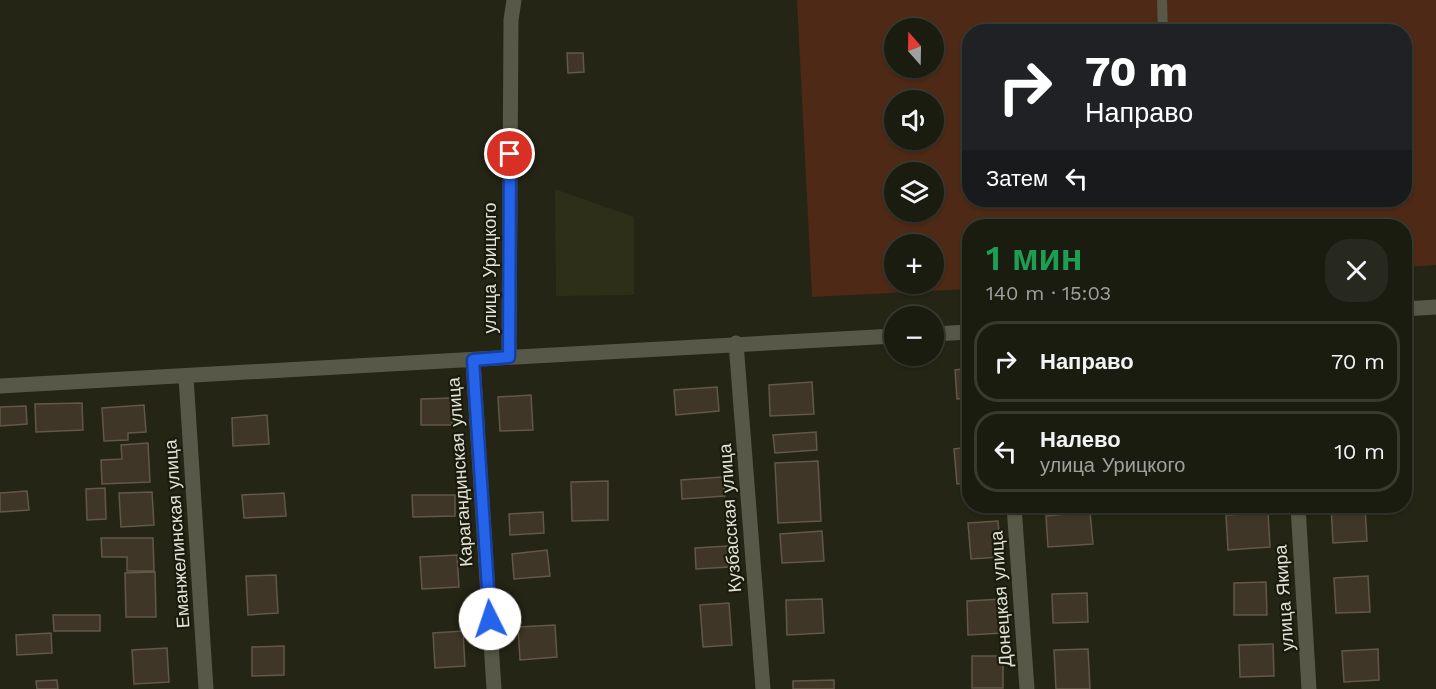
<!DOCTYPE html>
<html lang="ru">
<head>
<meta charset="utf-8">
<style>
	:root { --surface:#1b1c10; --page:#28291e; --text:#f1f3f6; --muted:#a0a19f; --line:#393a30 }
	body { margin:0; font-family:"Work Sans",sans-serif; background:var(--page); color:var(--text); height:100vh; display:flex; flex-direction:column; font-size:22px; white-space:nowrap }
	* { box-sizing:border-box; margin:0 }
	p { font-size:20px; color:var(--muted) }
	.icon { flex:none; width:33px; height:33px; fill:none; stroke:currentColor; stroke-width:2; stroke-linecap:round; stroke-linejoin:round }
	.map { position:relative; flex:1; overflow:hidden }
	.details { position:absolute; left:962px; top:219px; width:450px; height:294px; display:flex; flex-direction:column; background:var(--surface); border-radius:24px; box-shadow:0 2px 4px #0004,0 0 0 2px var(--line) }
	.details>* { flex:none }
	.banner { position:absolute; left:962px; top:24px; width:450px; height:183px; border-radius:24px; box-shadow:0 2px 4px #0004,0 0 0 2px var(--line); background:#202124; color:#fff; overflow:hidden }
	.needle { width:39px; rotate:340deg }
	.controls { position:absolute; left:884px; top:18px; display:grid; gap:12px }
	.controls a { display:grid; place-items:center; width:60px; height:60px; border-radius:50%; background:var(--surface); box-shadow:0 2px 4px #0004,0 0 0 2px var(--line); font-size:30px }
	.pin { position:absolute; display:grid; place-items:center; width:51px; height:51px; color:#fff; margin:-26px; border:3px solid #fff; border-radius:50%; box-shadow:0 2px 6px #0007 }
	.me { position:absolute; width:66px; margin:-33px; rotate:356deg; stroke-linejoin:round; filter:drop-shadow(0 0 4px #0008) }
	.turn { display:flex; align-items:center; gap:21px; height:126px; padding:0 24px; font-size:27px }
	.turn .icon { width:78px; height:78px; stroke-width:2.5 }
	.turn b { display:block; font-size:42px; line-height:51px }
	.then { display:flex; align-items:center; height:57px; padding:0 24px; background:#0003; gap:12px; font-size:22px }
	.round { display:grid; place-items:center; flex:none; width:63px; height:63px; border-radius:24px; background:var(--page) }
	.headline { display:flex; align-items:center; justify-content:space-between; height:102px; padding:0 24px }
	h1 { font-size:36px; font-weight:600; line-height:45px; color:#1e9e55 }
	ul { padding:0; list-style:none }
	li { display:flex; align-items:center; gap:18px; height:81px; margin:0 12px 9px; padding:0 12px; border:3px solid var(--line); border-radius:24px }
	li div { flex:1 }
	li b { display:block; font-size:22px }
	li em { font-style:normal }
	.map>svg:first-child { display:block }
	.built { fill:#2e2f19 }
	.green { fill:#4d2916; fill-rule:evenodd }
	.building { fill:#3f3627; stroke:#615848; stroke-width:1.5 }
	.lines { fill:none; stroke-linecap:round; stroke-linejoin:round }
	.lane { stroke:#575847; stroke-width:10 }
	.street { stroke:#575847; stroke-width:15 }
	.route-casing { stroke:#184099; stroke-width:15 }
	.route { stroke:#2563eb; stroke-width:10 }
	.labels { text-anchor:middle; stroke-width:4.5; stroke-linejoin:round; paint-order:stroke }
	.street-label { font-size:18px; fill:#e2e2d8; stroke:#1a1b0c }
</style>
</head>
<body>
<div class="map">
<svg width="1436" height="689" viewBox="0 0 1436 689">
	<rect width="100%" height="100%" fill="#242515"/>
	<path class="built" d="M555,189L634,217V295L556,296Z"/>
	<path class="green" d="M797,0H1436V265L1404,267V226H969V289L812,297ZM894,28H933V68H894ZM969,32H1404V200H969ZM894,100H933V140H894ZM894,172H933V212H894ZM894,244H933V284H894Z"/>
	<path class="building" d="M567,53H583L584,72L568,73Z
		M969,368V398L957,399L955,370Z
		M812,382L814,414L770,416L769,385Z
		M717,387L719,411L676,415L674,390Z
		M531,395L533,430L500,431L498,397Z
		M452,398V425H421V399Z
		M82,403L83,430L36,432L35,404Z
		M144,405L146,432L128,433V440L104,441L102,408Z
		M26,406L27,424L0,426V407Z
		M267,415L269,444L233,446L232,418Z
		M816,432L817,450L775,453L773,435Z
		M148,443L150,482L102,484L101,460L122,459L121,445Z
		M969,447V483L957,484L954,449Z
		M818,461L821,521L778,523L775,463Z
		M723,477L725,496L682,499L681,480Z
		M608,481V520L572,521L571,482Z
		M105,488L106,519L87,520L86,489Z
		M27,491L29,510L0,512V493Z
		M152,492L154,525L121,527L119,493Z
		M284,493L286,516L244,518L242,495Z
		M412,495H455V516L413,517Z
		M1331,506H1365L1367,541L1333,543Z
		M543,512L544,533L510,535L509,514Z
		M1090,512L1093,544L1048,547L1046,516Z
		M1268,513L1270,547L1228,550L1226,515Z
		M998,521L1001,557L971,559L968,523Z
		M822,531L824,561L782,563L780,534Z
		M101,538H153L154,571H127V557H102Z
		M728,546L729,567L696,569L695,548Z
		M547,550L550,576L514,579L512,554Z
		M457,555L459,587L422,589L420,557Z
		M155,572L156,617H126L125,573Z
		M276,575L278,613L248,615L246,576Z
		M1368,576L1370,612L1336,613L1334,578Z
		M1266,582L1267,615H1234V583Z
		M1087,593L1088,622L1053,623L1052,594Z
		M822,599L824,633L787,635L786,600Z
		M1002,599L1003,633L968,635L967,601Z
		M729,603L732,645L703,647L700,605Z
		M53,615H100V631H54Z
		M555,625L557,657L520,660L518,627Z
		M463,631L465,666L435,668L433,633Z
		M51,633L52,653L17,655L16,635Z
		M1273,644L1274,676L1240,677L1239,645Z
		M284,646V675L252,676V647Z
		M167,648L169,682L134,684L132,650Z
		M1088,649L1090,689H1056L1054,650Z
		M1378,649L1379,680L1344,682L1342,651Z
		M972,656H1003V688H972Z
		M57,680L58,689H37L36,681Z
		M834,680V689H793V681Z"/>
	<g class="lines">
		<path class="lane" d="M1162,0L1163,32"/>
		<path class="street" d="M1404,309L1436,307
			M933,334L969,332
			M736,343L763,689
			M509,357L511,20L514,0
			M473,361L494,689
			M186,377L206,689
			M0,386C298,371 596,350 894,336
			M1014,506L1027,689
			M1298,506L1309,689"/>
	</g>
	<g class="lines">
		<defs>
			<path id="route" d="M490,619L473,360L509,357L510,154"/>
		</defs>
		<use href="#route" class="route-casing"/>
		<use href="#route" class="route"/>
	</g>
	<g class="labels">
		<g class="street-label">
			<text transform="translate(490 268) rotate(-90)" y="6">улица Урицкого</text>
			<text transform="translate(460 472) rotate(-94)" y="6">Карагандинская улица</text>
			<text transform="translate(730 518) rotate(-94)" y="6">Кузбасская улица</text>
			<text transform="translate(177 534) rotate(-94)" y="6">Еманжелинская улица</text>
			<text transform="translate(1284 598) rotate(-94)" y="6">улица Якира</text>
			<text transform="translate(1001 599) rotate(-94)" y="6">Донецкая улица</text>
		</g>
	</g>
</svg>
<div class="controls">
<a><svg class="needle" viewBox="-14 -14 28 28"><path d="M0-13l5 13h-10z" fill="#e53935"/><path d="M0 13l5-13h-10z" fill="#a0a19f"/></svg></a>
<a><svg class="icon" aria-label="sound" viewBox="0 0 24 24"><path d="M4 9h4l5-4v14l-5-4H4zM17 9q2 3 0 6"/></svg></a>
<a><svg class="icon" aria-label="layers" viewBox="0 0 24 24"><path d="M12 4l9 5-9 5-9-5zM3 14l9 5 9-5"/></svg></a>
<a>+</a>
<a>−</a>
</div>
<div class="pin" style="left:510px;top:154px;background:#d93025"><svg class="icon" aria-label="arrive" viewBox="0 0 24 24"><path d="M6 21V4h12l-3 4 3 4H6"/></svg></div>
<svg class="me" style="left:490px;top:619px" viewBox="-20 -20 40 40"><circle r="19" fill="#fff"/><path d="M0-13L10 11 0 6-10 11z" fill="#2563eb"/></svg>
<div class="banner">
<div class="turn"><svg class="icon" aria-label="right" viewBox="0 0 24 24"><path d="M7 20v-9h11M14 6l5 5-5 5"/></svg><div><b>70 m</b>Направо</div></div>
<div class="then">Затем<svg class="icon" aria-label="left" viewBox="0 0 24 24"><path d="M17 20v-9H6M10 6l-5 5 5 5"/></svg></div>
</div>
<section class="details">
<div class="headline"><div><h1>1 мин</h1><p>140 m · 15:03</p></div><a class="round"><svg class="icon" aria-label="close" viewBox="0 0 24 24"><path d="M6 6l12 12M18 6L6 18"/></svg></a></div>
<ul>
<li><svg class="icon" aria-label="right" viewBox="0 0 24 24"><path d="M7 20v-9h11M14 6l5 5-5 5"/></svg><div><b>Направо</b></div><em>70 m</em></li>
<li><svg class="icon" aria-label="left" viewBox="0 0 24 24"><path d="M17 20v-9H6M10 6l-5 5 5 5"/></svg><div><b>Налево</b><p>улица Урицкого</p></div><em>10 m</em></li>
</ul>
</section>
</div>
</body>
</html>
